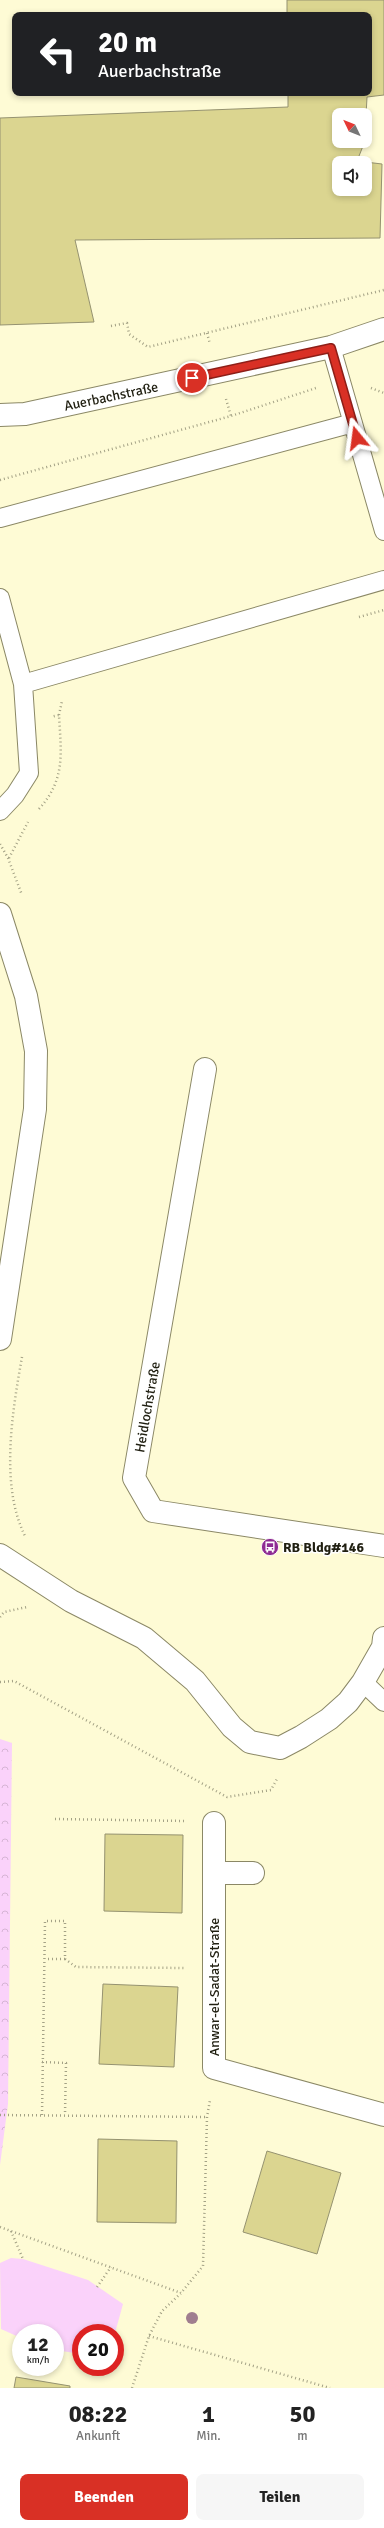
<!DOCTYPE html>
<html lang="de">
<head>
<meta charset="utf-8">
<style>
	:root { --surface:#fff; --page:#f6f6f6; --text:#222; --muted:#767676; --accent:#d93025 }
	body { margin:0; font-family:Signika,sans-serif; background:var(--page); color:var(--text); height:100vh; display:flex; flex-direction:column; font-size:15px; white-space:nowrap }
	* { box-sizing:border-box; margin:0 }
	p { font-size:13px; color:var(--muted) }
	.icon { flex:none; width:22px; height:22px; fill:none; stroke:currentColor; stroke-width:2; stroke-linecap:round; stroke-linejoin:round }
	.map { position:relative; height:2388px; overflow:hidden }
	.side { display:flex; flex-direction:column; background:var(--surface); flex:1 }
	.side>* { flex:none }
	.top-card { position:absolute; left:12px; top:12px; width:360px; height:84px; border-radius:8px; box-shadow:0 2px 6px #0003; background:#202124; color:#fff; overflow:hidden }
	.needle { width:26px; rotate:313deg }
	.fabs { position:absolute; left:332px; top:108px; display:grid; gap:8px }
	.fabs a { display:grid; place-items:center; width:40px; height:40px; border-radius:8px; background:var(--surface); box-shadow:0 2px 6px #0003; font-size:20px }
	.speed { position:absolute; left:12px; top:2324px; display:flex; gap:8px; font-size:20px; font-weight:700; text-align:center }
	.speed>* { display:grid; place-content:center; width:52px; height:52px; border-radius:50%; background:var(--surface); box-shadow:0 2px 6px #0003; line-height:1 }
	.speed small { font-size:10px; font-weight:400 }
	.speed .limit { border:6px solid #d22; background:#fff; color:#111 }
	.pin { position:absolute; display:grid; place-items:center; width:34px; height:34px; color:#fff; margin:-17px; border:2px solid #fff; border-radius:50%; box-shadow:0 1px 4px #0007 }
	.me { position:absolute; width:44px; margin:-22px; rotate:344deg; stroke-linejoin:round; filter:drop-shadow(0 0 3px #0008) }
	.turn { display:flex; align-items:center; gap:14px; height:84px; padding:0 20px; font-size:18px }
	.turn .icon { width:52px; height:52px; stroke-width:2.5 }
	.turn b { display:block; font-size:28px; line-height:34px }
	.eta { display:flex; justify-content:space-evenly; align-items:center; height:68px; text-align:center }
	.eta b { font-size:24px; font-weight:700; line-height:28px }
	.cta { display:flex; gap:8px; margin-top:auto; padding:8px 20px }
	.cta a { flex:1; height:46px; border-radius:8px; background:var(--accent); color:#fff; font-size:16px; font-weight:700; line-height:46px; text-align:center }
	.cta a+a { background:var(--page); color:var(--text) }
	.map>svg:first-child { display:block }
	.park { fill:url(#park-crowns) }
	.pitch { fill:#fad2fa }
	.building { fill:#dbd590; stroke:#959270; fill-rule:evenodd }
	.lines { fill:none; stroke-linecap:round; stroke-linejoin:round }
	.lane-casing { stroke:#8b8866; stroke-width:20 }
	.street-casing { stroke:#8b8866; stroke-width:24 }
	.path { stroke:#a3a185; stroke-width:2.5; stroke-dasharray:1 3; stroke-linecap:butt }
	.lane { stroke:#fff; stroke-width:18 }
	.street { stroke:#fff; stroke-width:22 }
	.tree { fill:#a07e8f }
	.route-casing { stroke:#8d1f18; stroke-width:10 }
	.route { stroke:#d93025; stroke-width:7 }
	.labels { text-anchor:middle; stroke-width:3; stroke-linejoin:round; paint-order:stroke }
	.street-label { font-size:14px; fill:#201f11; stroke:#fff }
	.poi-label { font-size:14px; font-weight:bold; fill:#201f11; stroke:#fff; text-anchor:start }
</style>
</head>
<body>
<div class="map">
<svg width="384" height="2388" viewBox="0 0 384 2388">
	<defs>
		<pattern id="park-crowns" width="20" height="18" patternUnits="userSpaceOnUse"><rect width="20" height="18" fill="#fad2fa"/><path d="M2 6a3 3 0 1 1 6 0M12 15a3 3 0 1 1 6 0" fill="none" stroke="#d6b4d5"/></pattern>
	</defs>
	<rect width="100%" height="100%" fill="#fefbd5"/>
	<path class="park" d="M0,1739L12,1743L8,2104L0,2165Z"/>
	<path class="pitch" d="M11,2258L23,2259L88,2280L123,2304L115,2333H81V2354L55,2350V2333H21V2338L1,2329L0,2263Z"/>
	<path class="building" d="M287,0H384V95L367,97L365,135V115H339V141H365L357,161L382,164L380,238L75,240L94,322L0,325V118L288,107V93H369V15H287ZM339,163H365V189H339Z
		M105,1834L183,1835L182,1913L104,1911Z
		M103,1984L178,1987L174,2067L99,2064Z
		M98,2139L177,2141L176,2223L97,2222Z
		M267,2151L341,2173L317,2254L243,2232Z
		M16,2377L70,2386V2388H14Z"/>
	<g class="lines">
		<defs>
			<path id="lane" d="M331,347L384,531
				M0,518L353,423
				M0,598L23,684L29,773L15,795L0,811
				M23,684L384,580
				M363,1682L384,1702"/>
			<path id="street" d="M0,415L25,414L331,347L384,329
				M0,914L26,996L36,1051L35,1109L0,1339
				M205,1069L134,1478L153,1511L384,1546
				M0,1555L71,1601L144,1638L195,1681L232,1727L250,1742L280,1748L301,1737L329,1719L348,1702L363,1682L383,1647L384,1638
				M214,1823V2068L384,2115
				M214,1873H253"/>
		</defs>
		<use href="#lane" class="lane-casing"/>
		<use href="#street" class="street-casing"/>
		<path class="path" d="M111,326L127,323L129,334L148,347L384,290
			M207,333L210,344
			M371,388L384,393
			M226,399L231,416
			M0,480L231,416L316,388
			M359,617L384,610
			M59,715L62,701
			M39,809C66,779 61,753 59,715L51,717
			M0,844L8,858L22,895
			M9,858L28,822
			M22,1357C12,1413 0,1486 25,1536
			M0,1617L4,1612L27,1607
			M0,1682L14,1681L227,1797L271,1790L278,1777
			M55,1819L187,1821
			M65,1959L76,1967L185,1968
			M42,2062L66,2063L65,2115
			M0,2115L207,2117
			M42,2115L45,1921H65V1959H45
			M0,2227L181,2293
			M11,2231L23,2259
			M97,2287L111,2267
			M149,2336L330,2388
			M132,2388L149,2336L162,2311L181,2293L203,2266L207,2117L210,2100"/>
		<use href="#lane" class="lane"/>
		<use href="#street" class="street"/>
	</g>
	<circle class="tree" cx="192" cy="2318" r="6"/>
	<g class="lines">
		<defs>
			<path id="route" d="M192,378L331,348L357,438"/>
		</defs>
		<use href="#route" class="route-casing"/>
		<use href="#route" class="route"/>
	</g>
	<defs>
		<symbol id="bus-disc" viewBox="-11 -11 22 22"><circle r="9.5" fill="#8e2b92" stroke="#fff"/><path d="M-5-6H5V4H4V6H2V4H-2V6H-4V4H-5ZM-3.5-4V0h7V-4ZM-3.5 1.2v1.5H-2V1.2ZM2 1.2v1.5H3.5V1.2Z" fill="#fff"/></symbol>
	</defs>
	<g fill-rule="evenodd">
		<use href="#bus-disc" x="260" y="1537" width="20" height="20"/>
	</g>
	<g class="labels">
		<g class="street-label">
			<text transform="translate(111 396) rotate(-12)" y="5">Auerbachstraße</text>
			<text transform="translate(147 1407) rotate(-80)" y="5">Heidlochstraße</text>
			<text transform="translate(214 1987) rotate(-90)" y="5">Anwar-el-Sadat-Straße</text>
		</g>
		<g class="poi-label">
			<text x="283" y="1552">RB Bldg#146</text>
		</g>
	</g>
</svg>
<div class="fabs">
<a><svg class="needle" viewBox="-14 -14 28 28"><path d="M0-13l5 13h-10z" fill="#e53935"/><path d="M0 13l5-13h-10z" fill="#767676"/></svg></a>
<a><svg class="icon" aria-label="sound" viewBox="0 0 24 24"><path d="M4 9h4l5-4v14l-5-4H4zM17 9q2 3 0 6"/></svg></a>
</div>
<div class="speed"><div>12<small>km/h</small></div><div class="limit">20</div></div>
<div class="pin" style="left:192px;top:378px;background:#d93025"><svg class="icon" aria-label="arrive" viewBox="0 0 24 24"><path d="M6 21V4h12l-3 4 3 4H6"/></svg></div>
<svg class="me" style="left:357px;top:438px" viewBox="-20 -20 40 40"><path d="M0-17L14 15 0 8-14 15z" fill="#d93025" stroke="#fff" stroke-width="4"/></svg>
<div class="top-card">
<div class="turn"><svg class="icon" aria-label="left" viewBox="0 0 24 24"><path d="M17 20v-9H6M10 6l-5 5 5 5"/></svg><div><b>20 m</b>Auerbachstraße</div></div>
</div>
</div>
<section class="side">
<div class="eta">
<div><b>08:22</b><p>Ankunft</p></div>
<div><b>1</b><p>Min.</p></div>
<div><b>50</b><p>m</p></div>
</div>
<div class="cta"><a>Beenden</a><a>Teilen</a></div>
</section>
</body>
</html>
